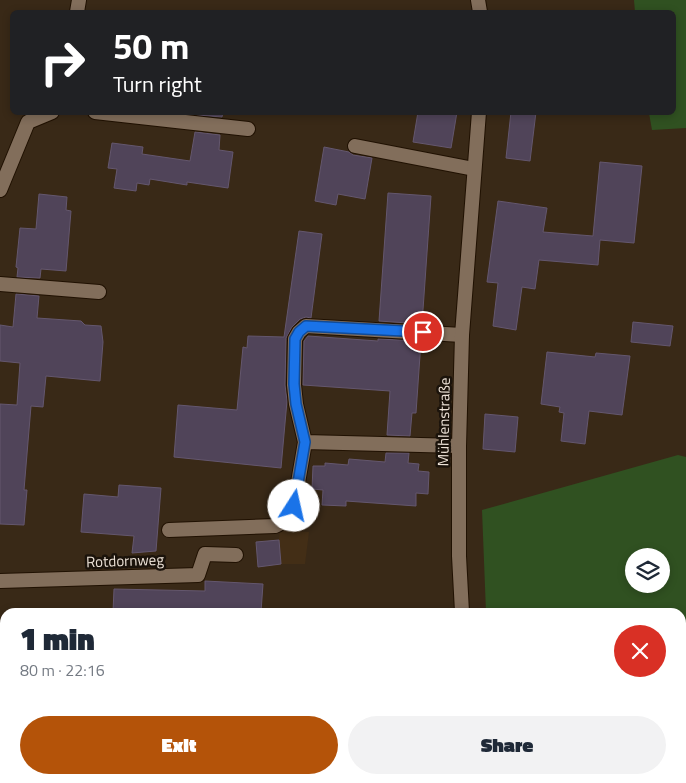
<!DOCTYPE html>
<html lang="en">
<head>
<meta charset="utf-8">
<style>
	:root { --surface:#fff; --page:#f2f2f3; --text:#1f2937; --muted:#747a83; --accent:#b45309 }
	body { margin:0; font-family:"Titillium Web",sans-serif; background:var(--page); color:var(--text); height:100vh; display:flex; flex-direction:column; font-size:19px; white-space:nowrap }
	* { box-sizing:border-box; margin:0 }
	p { font-size:16px; color:var(--muted) }
	.icon { flex:none; width:28px; height:28px; fill:none; stroke:currentColor; stroke-width:2; stroke-linecap:round; stroke-linejoin:round }
	.map { position:relative; flex:1; overflow:hidden }
	.drawer { position:absolute; left:0px; top:608px; width:686px; height:176px; display:flex; flex-direction:column; background:var(--surface); border-radius:15px 15px 0 0; box-shadow:0 2px 8px #0003 }
	.drawer>* { flex:none }
	.banner { position:absolute; left:10px; top:10px; width:666px; height:105px; border-radius:8px; box-shadow:0 2px 8px #0003; background:#202124; color:#fff; overflow:hidden }
	.buttons { position:absolute; left:625px; top:548px; display:grid; gap:10px }
	.buttons a { display:grid; place-items:center; width:45px; height:45px; border-radius:50%; background:var(--surface); box-shadow:0 2px 8px #0003; font-size:25px }
	.pin { position:absolute; display:grid; place-items:center; width:42px; height:42px; color:#fff; margin:-21px; border:2px solid #fff; border-radius:50%; box-shadow:0 1px 5px #0007 }
	.me { position:absolute; width:55px; margin:-28px; rotate:10deg; stroke-linejoin:round; filter:drop-shadow(0 0 4px #0008) }
	.turn { display:flex; align-items:center; gap:18px; height:105px; padding:0 20px; font-size:22px }
	.turn .icon { width:65px; height:65px; stroke-width:2.5 }
	.turn b { display:block; font-size:35px; line-height:42px }
	.round { display:grid; place-items:center; flex:none; width:52px; height:52px; border-radius:26px; background:var(--page) }
	.headline { display:flex; align-items:center; justify-content:space-between; height:85px; padding:0 20px }
	h1 { font-size:30px; font-weight:800; line-height:38px }
	.cta { display:flex; gap:10px; margin-top:auto; padding:10px 20px }
	.cta a { flex:1; height:58px; border-radius:30px; background:var(--accent); color:#fff; font-size:20px; font-weight:800; line-height:58px; text-align:center }
	.cta a+a { background:var(--page); color:var(--text) }
	.map>svg:first-child { display:block }
	.built { fill:#432e16 }
	.green { fill:#305121; fill-rule:evenodd }
	.building { fill:#504459; stroke:#64576e }
	.lines { fill:none; stroke-linecap:round; stroke-linejoin:round }
	.service-casing { stroke:#201102; stroke-width:16 }
	.minor-casing { stroke:#201102; stroke-width:16 }
	.service { stroke:#826e5b; stroke-width:14 }
	.minor { stroke:#826e5b; stroke-width:14 }
	.route-casing { stroke:#114b97; stroke-width:12 }
	.route { stroke:#1a73e8; stroke-width:9 }
	.labels { text-anchor:middle; stroke-width:5; stroke-linejoin:round; paint-order:stroke }
	.street-label { font-size:15px; fill:#ede2d7; stroke:#1b130b }
</style>
</head>
<body>
<div class="map">
<svg width="686" height="783" viewBox="0 0 686 783">
	<rect width="100%" height="100%" fill="#392917"/>
	<path class="built" d="M280,530L309,532L305,564H281L279,540Z"/>
	<path class="green" d="M634,0H686V128L652,130L649,113L674,112V12H635Z
		M678,455L686,457V783H511L509,779H681V612H486L482,510ZM661,556V584H634V556Z"/>
	<path class="building" d="M198,112H223L222,117L197,115Z
		M418,112H457L451,148L413,142Z
		M511,112H536L530,161L506,158Z
		M195,132L220,135L219,150L233,152L228,188L187,182V185L150,179L149,185L137,183L136,191L114,188L117,169L108,168L112,143L143,147L142,154L190,161Z
		M324,147L349,152L353,155L372,158L365,199L338,194L336,205L315,201Z
		M600,162L642,166L634,243L600,240L598,265L539,260L535,289L522,287L516,330L493,326L498,283L487,282L498,201L547,208L543,232L593,236Z
		M388,193L431,196L422,324L379,321Z
		M39,194L67,197L66,210L71,211L66,271L41,269L40,278L17,277L18,268L16,267L20,228L36,229Z
		M299,231L322,234L311,318L306,317L300,319L292,327L286,338L285,385L287,401L281,468L174,457L178,405L237,410L243,347L247,348L248,336L284,337Z
		M16,294L39,296L37,318L81,321L85,325L101,326L103,342L100,381L46,376L43,407L31,406L24,490H27L24,525L0,524V404L17,405L20,363L0,361V325L13,327Z
		M633,322L673,326L670,346L631,342Z
		M308,336L378,341V339L421,341L416,413H412L410,436L387,435L390,391L303,385L304,341Z
		M547,352L595,357L596,353L630,356L622,415L589,411L585,444L561,441L564,413L559,412L560,407L541,404Z
		M485,414L518,417L515,452L483,449Z
		M386,453H409L408,463L419,464L418,471L429,472L428,494L416,493V506L346,501V506L322,505L323,490L312,489L313,466H325V463L348,465L349,459L385,462Z
		M119,485L161,488L156,551L132,553L134,536L81,532L84,494L118,497Z
		M279,540L281,564L258,567L256,542Z
		M205,581L263,584L261,612H113L114,589L205,591Z"/>
	<g class="lines">
		<defs>
			<path id="service" d="M355,146L474,169
				M305,442L459,446
				M169,530L275,526C284,523 289,514 294,506L305,442L296,404L294,385L295,339L299,332L306,326L462,335"/>
			<path id="minor" d="M478,0L480,12
				M77,12L79,0
				M95,112L248,129
				M0,190L28,122L52,112
				M0,284L99,292
				M0,581L198,575L205,554L236,555
				M462,612L459,556V446L462,335L479,112
				M0,714L5,713
				M481,779L482,783"/>
		</defs>
		<use href="#service" class="service-casing"/>
		<use href="#minor" class="minor-casing"/>
		<use href="#service" class="service"/>
		<use href="#minor" class="minor"/>
	</g>
	<g class="lines">
		<defs>
			<path id="route" d="M294,506L305,442L296,404L294,384L295,339L299,332L306,326L423,332"/>
		</defs>
		<use href="#route" class="route-casing"/>
		<use href="#route" class="route"/>
	</g>
	<g class="labels">
		<g class="street-label">
			<text transform="translate(444 422) rotate(-89)" y="5">Mühlenstraße</text>
			<text transform="translate(125 561) rotate(-2)" y="5">Rotdornweg</text>
		</g>
	</g>
</svg>
<div class="buttons">
<a><svg class="icon" aria-label="layers" viewBox="0 0 24 24"><path d="M12 4l9 5-9 5-9-5zM3 14l9 5 9-5"/></svg></a>
</div>
<div class="pin" style="left:423px;top:332px;background:#d93025"><svg class="icon" aria-label="arrive" viewBox="0 0 24 24"><path d="M6 21V4h12l-3 4 3 4H6"/></svg></div>
<svg class="me" style="left:294px;top:506px" viewBox="-20 -20 40 40"><circle r="19" fill="#fff"/><path d="M0-13L10 11 0 6-10 11z" fill="#1a73e8"/></svg>
<div class="banner">
<div class="turn"><svg class="icon" aria-label="right" viewBox="0 0 24 24"><path d="M7 20v-9h11M14 6l5 5-5 5"/></svg><div><b>50 m</b>Turn right</div></div>
</div>
<section class="drawer">
<div class="headline"><div><h1>1 min</h1><p>80 m · 22:16</p></div><a class="round" style="background:#d93025;color:#fff"><svg class="icon" aria-label="close" viewBox="0 0 24 24"><path d="M6 6l12 12M18 6L6 18"/></svg></a></div>
<div class="cta"><a>Exit</a><a>Share</a></div>
</section>
</div>
</body>
</html>
